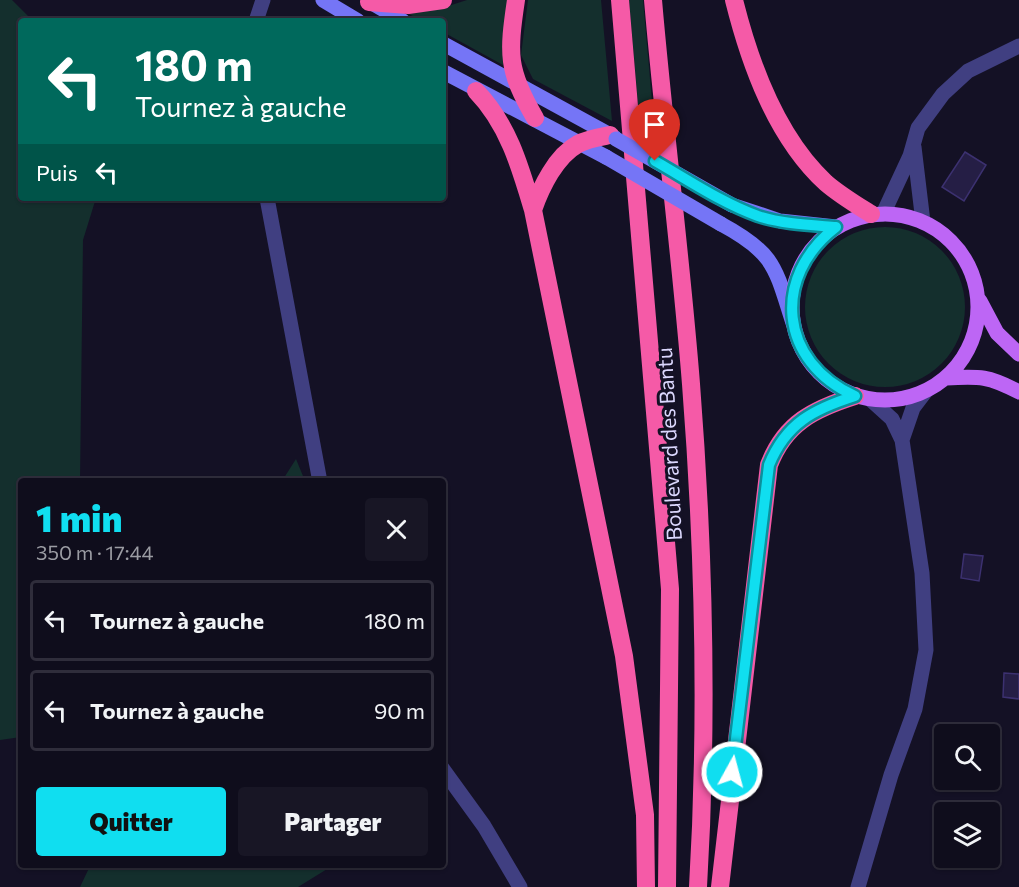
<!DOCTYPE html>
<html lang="fr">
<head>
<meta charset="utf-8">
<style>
	:root { --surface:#0f0d1c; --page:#181625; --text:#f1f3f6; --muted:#9b9ca3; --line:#2f2d3b; --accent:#10def0 }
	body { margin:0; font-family:Commissioner,sans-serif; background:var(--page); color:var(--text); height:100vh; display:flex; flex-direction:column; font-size:22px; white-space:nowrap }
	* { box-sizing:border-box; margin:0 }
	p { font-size:20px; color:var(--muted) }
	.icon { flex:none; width:33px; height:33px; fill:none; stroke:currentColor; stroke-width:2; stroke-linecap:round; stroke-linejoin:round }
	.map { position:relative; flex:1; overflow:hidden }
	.panel { position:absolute; left:18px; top:478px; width:428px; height:390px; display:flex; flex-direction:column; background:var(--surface); border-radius:6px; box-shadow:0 2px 4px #0004,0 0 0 2px var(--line) }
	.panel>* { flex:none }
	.banner { position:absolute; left:18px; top:18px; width:428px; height:183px; border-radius:6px; box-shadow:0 2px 4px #0004,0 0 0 2px var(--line); background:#00695c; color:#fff; overflow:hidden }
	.fabs { position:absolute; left:934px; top:724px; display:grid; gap:12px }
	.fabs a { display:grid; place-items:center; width:66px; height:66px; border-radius:6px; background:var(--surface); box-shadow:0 2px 4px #0004,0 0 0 2px var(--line); font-size:30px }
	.pin { position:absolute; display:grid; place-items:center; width:51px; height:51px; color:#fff; margin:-62px -26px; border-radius:50% 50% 50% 0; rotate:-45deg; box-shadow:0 0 6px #0007 }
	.pin .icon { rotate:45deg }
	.me { position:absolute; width:66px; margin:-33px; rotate:7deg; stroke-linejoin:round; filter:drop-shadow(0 0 4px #0008) }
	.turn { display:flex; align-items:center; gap:21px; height:126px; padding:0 18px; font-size:27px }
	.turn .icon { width:78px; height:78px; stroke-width:2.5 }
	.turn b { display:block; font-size:42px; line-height:51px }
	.then { display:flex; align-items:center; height:57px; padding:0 18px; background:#0003; gap:12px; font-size:22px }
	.round { display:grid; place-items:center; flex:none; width:63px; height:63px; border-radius:6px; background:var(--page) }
	.summary { display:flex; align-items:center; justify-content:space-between; height:102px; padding:0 18px }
	h1 { font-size:36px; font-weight:800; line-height:45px; color:var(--accent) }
	.primary-button { display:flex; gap:12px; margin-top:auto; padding:12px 18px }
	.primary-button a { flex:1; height:69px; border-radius:6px; background:var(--accent); color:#111; font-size:24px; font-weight:800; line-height:69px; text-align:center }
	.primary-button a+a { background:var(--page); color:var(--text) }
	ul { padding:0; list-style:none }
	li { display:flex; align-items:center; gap:18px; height:81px; margin:0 12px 9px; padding:0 6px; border:3px solid var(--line); border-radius:6px }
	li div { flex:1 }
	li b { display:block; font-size:22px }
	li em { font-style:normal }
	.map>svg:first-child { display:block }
	.green { fill:#142f2d }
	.building { fill:#251e45; stroke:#3c3170; stroke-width:1.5 }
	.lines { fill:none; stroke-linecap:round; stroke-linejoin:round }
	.street { stroke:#403f81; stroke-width:15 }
	.secondary { stroke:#7575f6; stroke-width:15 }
	.primary { stroke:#bd66f5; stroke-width:15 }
	.highway { stroke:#f55aa7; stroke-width:18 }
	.secondary-bridge { stroke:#7575f6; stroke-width:15 }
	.route-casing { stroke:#0a909c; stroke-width:15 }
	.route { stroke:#10def0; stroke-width:10 }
	.labels { text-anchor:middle; stroke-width:6; stroke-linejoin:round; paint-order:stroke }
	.street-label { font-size:21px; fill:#dbd7fd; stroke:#141125 }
</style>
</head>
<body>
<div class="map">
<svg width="1019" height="887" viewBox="0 0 1019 887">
	<rect width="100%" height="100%" fill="#141125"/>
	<path class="green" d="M0,0H12L33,21H21V198H96L83,240L80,481L21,482V737L0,740Z
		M467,0H510L503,65L443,32L442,21H422L409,14L439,9Z
		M528,0H601L612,121L533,79L521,55Z
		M629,0H643L657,158L642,149Z
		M805 307a80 80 0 1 1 160 0a80 80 0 1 1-160 0Z
		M296,459L305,481H282Z
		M90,866H332L298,887H80Z"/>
	<path class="building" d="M965,152L986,165L964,201L942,187Z
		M964,554L983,556L979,581L961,578Z
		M1004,673L1019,674V699L1003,697Z"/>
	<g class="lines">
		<path class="street" d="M256,21L263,0
			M914,147L923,222
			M267,198L320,482
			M883,214L910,156L918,128L943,94L968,71L1019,46
			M902,440L913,408L926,391
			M442,768L484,826L520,887
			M858,887L891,775L915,709L926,650L922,573L902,440L892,419L871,400"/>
		<path class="secondary" d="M323,0L358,21
			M372,3L403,21
			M442,43L614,137
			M442,71L606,157
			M732,205L780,221L836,227
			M721,224C775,253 775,267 793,323"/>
		<path class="primary" d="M792 307a93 93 0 1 1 186 0a93 93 0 1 1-186 0Z
			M980,301L997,333L1019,354
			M946,378C980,376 989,376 1019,392"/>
		<path class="highway" d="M516,0C508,54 507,70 535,118
			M620,0L670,589L667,887
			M653,0C664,128 681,256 691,384C704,551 708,720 698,887
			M734,0C750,64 776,137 826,183C840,195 855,204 871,214
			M369,2L408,5L443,0
			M476,91C508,124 520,166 533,210L624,656L645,815L646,887
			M533,210C541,187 556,156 578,144C587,139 600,137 610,135
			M720,887L769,465C785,423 814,409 855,396"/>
		<path class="secondary-bridge" d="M616,139L732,205
			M606,157L721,224"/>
	</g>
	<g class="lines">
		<defs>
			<path id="route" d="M655,161C688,180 722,203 758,216C782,224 811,225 836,227C771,277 779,362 855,396C814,409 786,423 769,465L732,772"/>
		</defs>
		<use href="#route" class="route-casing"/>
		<use href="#route" class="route"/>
	</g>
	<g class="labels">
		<g class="street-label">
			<text transform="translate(670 444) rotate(-93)" y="7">Boulevard des Bantu</text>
		</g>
	</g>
</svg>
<div class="fabs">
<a><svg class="icon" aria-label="search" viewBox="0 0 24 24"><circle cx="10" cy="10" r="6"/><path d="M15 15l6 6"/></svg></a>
<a><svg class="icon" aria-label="layers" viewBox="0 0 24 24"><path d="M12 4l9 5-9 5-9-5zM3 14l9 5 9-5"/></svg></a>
</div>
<div class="pin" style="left:655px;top:161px;background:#d93025"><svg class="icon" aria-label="arrive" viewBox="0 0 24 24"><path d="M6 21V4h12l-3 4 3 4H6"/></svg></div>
<svg class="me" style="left:732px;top:772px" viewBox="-20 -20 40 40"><circle r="17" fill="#10def0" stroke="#fff" stroke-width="3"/><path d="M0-11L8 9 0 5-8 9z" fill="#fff"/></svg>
<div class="banner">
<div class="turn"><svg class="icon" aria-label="left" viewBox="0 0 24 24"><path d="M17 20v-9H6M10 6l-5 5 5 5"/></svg><div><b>180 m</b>Tournez à gauche</div></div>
<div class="then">Puis<svg class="icon" aria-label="left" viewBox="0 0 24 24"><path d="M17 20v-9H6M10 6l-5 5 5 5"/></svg></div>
</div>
<section class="panel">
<div class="summary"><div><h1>1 min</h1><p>350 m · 17:44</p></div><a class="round"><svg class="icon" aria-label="close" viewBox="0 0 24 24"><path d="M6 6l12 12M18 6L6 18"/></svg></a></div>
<ul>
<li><svg class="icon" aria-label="left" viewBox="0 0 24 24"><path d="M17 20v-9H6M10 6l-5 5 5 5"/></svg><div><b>Tournez à gauche</b></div><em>180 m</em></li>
<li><svg class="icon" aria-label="left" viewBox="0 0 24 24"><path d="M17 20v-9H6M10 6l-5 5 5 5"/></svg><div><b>Tournez à gauche</b></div><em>90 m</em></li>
</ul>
<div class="primary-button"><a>Quitter</a><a>Partager</a></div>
</section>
</div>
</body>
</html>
